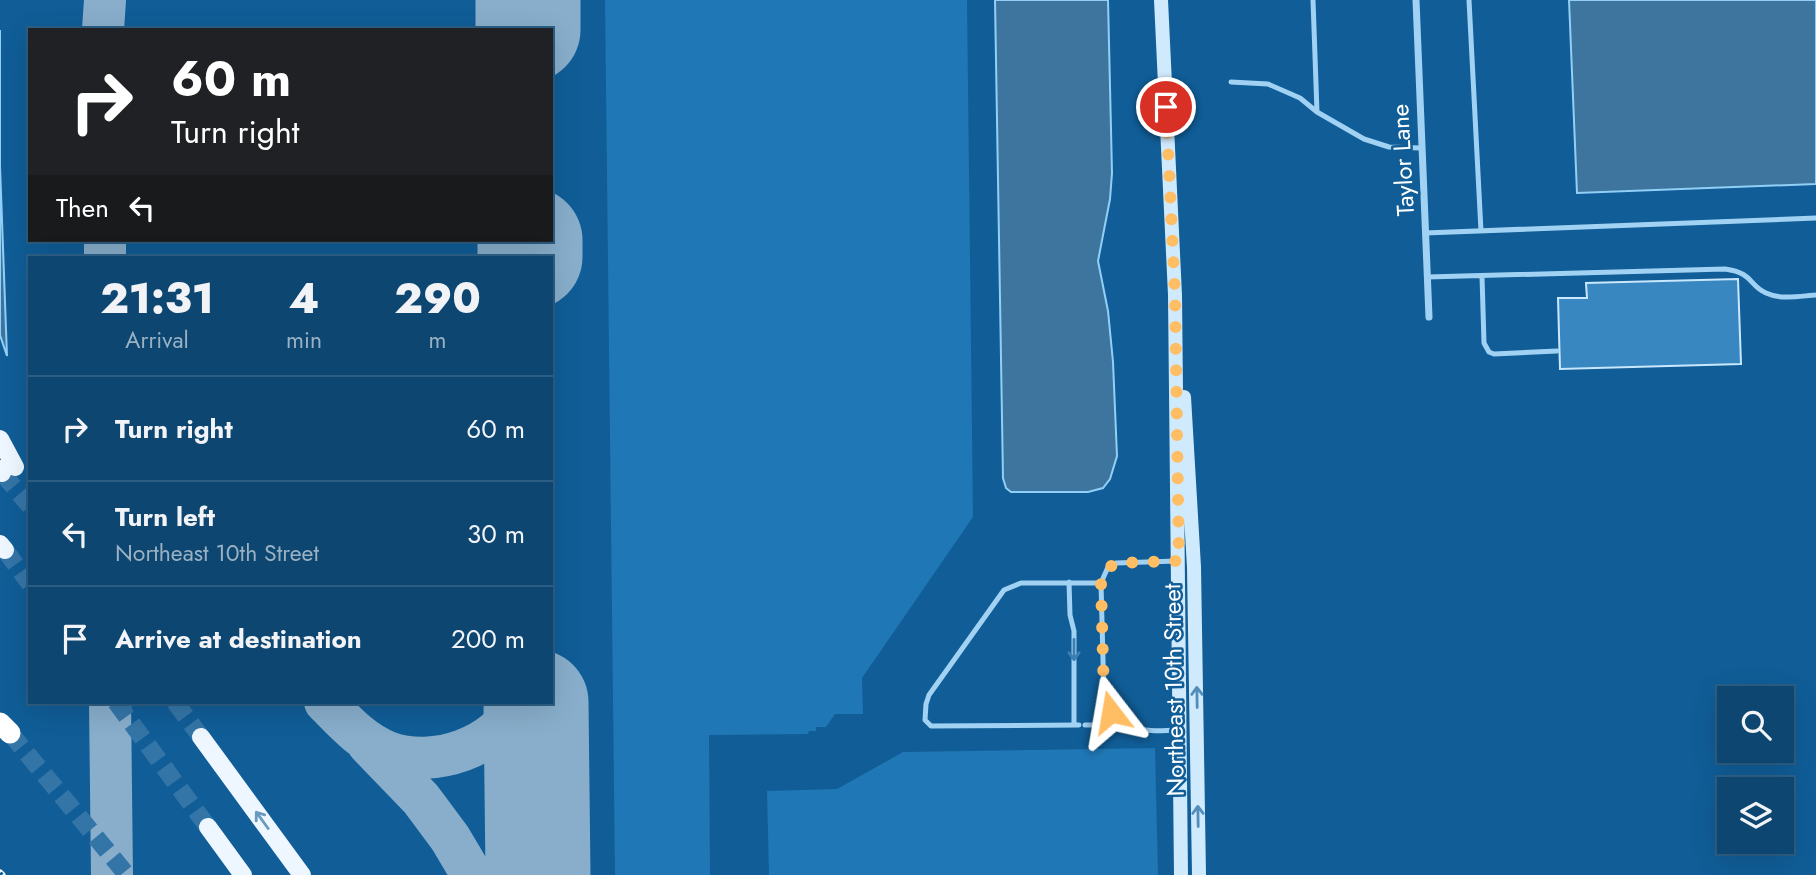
<!DOCTYPE html>
<html lang="en">
<head>
<meta charset="utf-8">
<style>
	:root { --surface:#0c4671; --page:#1a5079; --text:#f1f3f6; --muted:#9ab1c3; --line:#2c5e84 }
	body { margin:0; font-family:Jost,sans-serif; background:var(--page); color:var(--text); height:100vh; display:flex; flex-direction:column; font-size:26px; white-space:nowrap }
	* { box-sizing:border-box; margin:0 }
	p { font-size:23px; color:var(--muted) }
	.icon { flex:none; width:38px; height:38px; fill:none; stroke:currentColor; stroke-width:2; stroke-linecap:round; stroke-linejoin:round }
	.map { position:relative; flex:1; overflow:hidden }
	.details { position:absolute; left:28px; top:256px; width:525px; height:448px; display:flex; flex-direction:column; background:var(--surface); border-radius:0px; box-shadow:0 7px 28px #0002,0 0 0 2px var(--line) }
	.details>* { flex:none }
	.top-card { position:absolute; left:28px; top:28px; width:525px; height:214px; border-radius:0px; box-shadow:0 7px 28px #0002,0 0 0 2px var(--line); background:#202124; color:#fff; overflow:hidden }
	.controls { position:absolute; left:1717px; top:686px; display:grid; gap:14px }
	.controls a { display:grid; place-items:center; width:77px; height:77px; border-radius:0px; background:var(--surface); box-shadow:0 7px 28px #0002,0 0 0 2px var(--line); font-size:35px }
	.pin { position:absolute; display:grid; place-items:center; width:60px; height:60px; color:#fff; margin:-30px; border:4px solid #fff; border-radius:50%; box-shadow:0 2px 7px #0007 }
	.me { position:absolute; width:77px; margin:-38px; rotate:346deg; stroke-linejoin:round; filter:drop-shadow(0 0 5px #0008) }
	.turn { display:flex; align-items:center; gap:24px; height:147px; padding:0 28px; font-size:32px }
	.turn .icon { width:91px; height:91px; stroke-width:2.5 }
	.turn b { display:block; font-size:49px; line-height:60px }
	.then { display:flex; align-items:center; height:66px; padding:0 28px; background:#0003; gap:14px; font-size:26px }
	.eta { display:flex; justify-content:space-evenly; align-items:center; height:119px; text-align:center }
	.eta b { font-size:42px; font-weight:800; line-height:49px }
	ul { padding:0; list-style:none }
	li { display:flex; align-items:center; gap:21px; height:105px; padding:0 28px; border-top:2px solid var(--line) }
	li div { flex:1 }
	li b { display:block; font-size:26px }
	li em { font-style:normal }
	.map>svg:first-child { display:block }
	.green { fill:#1f77b5 }
	.water { fill:#3e759f; stroke:#92cff7; stroke-width:2 }
	.lines { fill:none; stroke-linecap:round; stroke-linejoin:round }
	.taxiway { stroke:#88aecb; stroke-width:42 }
	.runway { stroke:#88aecb; stroke-width:105 }
	.building { fill:#3987c0; stroke:#c9e8fe; stroke-width:2 }
	.primary-tunnel { stroke:#3475a7; stroke-width:18; stroke-dasharray:18 9; stroke-linecap:butt }
	.lane { stroke:#a1d2f4; stroke-width:5 }
	.street { stroke:#a1d2f4; stroke-width:7 }
	.secondary { stroke:#d0eafd; stroke-width:14 }
	.primary { stroke:#eef7ff; stroke-width:18 }
	.highway { stroke:#fff; stroke-width:21 }
	.rail-casing { stroke:#fff; stroke-width:7 }
	.rail { stroke:#105d97; stroke-width:4.5; stroke-dasharray:13; stroke-linecap:butt }
	.oneway { stroke:#3c80b3 }
	.oneway2 { stroke:#538ebb }
	.oneway3 { stroke:#699bc1 }
	.route { stroke:#ffbd64; stroke-width:12; stroke-dasharray:0 21.6 }
	.labels { text-anchor:middle; stroke-width:5; stroke-linejoin:round; paint-order:stroke }
	.street-label { font-size:24px; fill:#fff; stroke:#105d97 }
</style>
</head>
<body>
<div class="map">
<svg width="1816" height="875" viewBox="0 0 1816 875">
	<rect width="100%" height="100%" fill="#105d97"/>
	<path class="green" d="M605,0H967L973,517L862,678L863,714H835L826,727H816V731H809L808,734L709,735L710,875H615Z
		M1155,748L1158,875H769L767,791L837,789L903,752Z"/>
	<path class="water" d="M995,0H1108L1112,173L1110,199L1098,261L1108,311L1113,362L1117,456L1110,479L1103,488L1088,492H1011L1006,488L1003,478Z
		M1569,0H1816V184L1577,193Z
		M0,30V166L7,356L0,335Z"/>
	<g class="lines">
		<path class="taxiway" d="M103,30L105,0
			M105,240V257
			M110,702L112,875
			M325,702C344,721 362,742 388,752C434,769 498,747 519,702
			M368,744L421,799L450,838L472,875"/>
		<path class="runway" d="M528,0V30
			M530,240V257
			M536,702L538,875"/>
	</g>
	<path class="building" d="M1738,279L1741,364L1560,369L1558,298H1587L1586,283Z"/>
	<g class="lines">
		<path class="primary-tunnel" d="M2,473L30,506
			M5,550L30,584
			M116,702L208,827
			M175,702L201,737
			M10,733L127,875"/>
		<path class="lane" d="M1313,0L1317,112
			M1469,0L1481,231
			M1231,82L1268,84L1300,98L1317,112L1364,139L1389,147L1421,148
			M1425,233L1816,218
			M1482,276L1484,343L1489,352L1494,354L1557,351
			M1427,277L1725,269C1754,273 1748,285 1766,293C1781,300 1800,296 1816,295
			M1177,561L1116,563L1108,567L1101,583L1104,699C1124,732 1142,732 1178,730
			M1069,582L1070,615L1074,631V725
			M1079,725L931,726L925,720L926,704L929,695L1004,590L1021,583H1101
			M1085,725H1124"/>
		<path class="street" d="M1416,0L1429,317"/>
		<path class="secondary" d="M1161,0L1175,295L1181,875
			M1184,397L1194,567L1199,875"/>
		<path class="primary" d="M0,439L15,467
			M0,469L2,473
			M0,544L5,550
			M201,737L302,875
			M208,827L243,875"/>
		<path class="highway" d="M0,723L10,733"/>
		<defs>
			<path id="rail" d="M0,873L2,875"/>
		</defs>
		<use href="#rail" class="rail-casing"/>
		<use href="#rail" class="rail"/>
	</g>
	<defs><path id="oneway-shaft" d="M-6 0H5M1.5-3L5.5 0L1.5 3" fill="none" stroke-width="1.6" stroke-linecap="round" stroke-linejoin="round" transform="scale(1.75)"/></defs>
	<use class="oneway" href="#oneway-shaft" transform="translate(1074 650) rotate(90)"/>
	<g class="oneway2">
		<use href="#oneway-shaft" transform="translate(1197 697) rotate(-91)"/>
		<use href="#oneway-shaft" transform="translate(1198 816) rotate(-91)"/>
	</g>
	<use class="oneway3" href="#oneway-shaft" transform="translate(262 820) rotate(-126)"/>
	<g class="lines">
		<path class="route" d="M1111,712L1104,699L1101,583C1104,573 1107,568 1116,563L1179,561L1175,295L1166,107"/>
	</g>
	<g class="labels">
		<g class="street-label">
			<text transform="translate(1403 160) rotate(-93)" y="8">Taylor Lane</text>
			<text transform="translate(1174 690) rotate(-91)" y="8">Northeast 10th Street</text>
		</g>
	</g>
</svg>
<div class="controls">
<a><svg class="icon" aria-label="search" viewBox="0 0 24 24"><circle cx="10" cy="10" r="6"/><path d="M15 15l6 6"/></svg></a>
<a><svg class="icon" aria-label="layers" viewBox="0 0 24 24"><path d="M12 4l9 5-9 5-9-5zM3 14l9 5 9-5"/></svg></a>
</div>
<div class="pin" style="left:1166px;top:107px;background:#d93025"><svg class="icon" aria-label="arrive" viewBox="0 0 24 24"><path d="M6 21V4h12l-3 4 3 4H6"/></svg></div>
<svg class="me" style="left:1111px;top:712px" viewBox="-20 -20 40 40"><path d="M0-17L14 15 0 8-14 15z" fill="#ffbd64" stroke="#fff" stroke-width="4"/></svg>
<div class="top-card">
<div class="turn"><svg class="icon" aria-label="right" viewBox="0 0 24 24"><path d="M7 20v-9h11M14 6l5 5-5 5"/></svg><div><b>60 m</b>Turn right</div></div>
<div class="then">Then<svg class="icon" aria-label="left" viewBox="0 0 24 24"><path d="M17 20v-9H6M10 6l-5 5 5 5"/></svg></div>
</div>
<section class="details">
<div class="eta">
<div><b>21:31</b><p>Arrival</p></div>
<div><b>4</b><p>min</p></div>
<div><b>290</b><p>m</p></div>
</div>
<ul>
<li><svg class="icon" aria-label="right" viewBox="0 0 24 24"><path d="M7 20v-9h11M14 6l5 5-5 5"/></svg><div><b>Turn right</b></div><em>60 m</em></li>
<li><svg class="icon" aria-label="left" viewBox="0 0 24 24"><path d="M17 20v-9H6M10 6l-5 5 5 5"/></svg><div><b>Turn left</b><p>Northeast 10th Street</p></div><em>30 m</em></li>
<li><svg class="icon" aria-label="arrive" viewBox="0 0 24 24"><path d="M6 21V4h12l-3 4 3 4H6"/></svg><div><b>Arrive at destination</b></div><em>200 m</em></li>
</ul>
</section>
</div>
</body>
</html>
